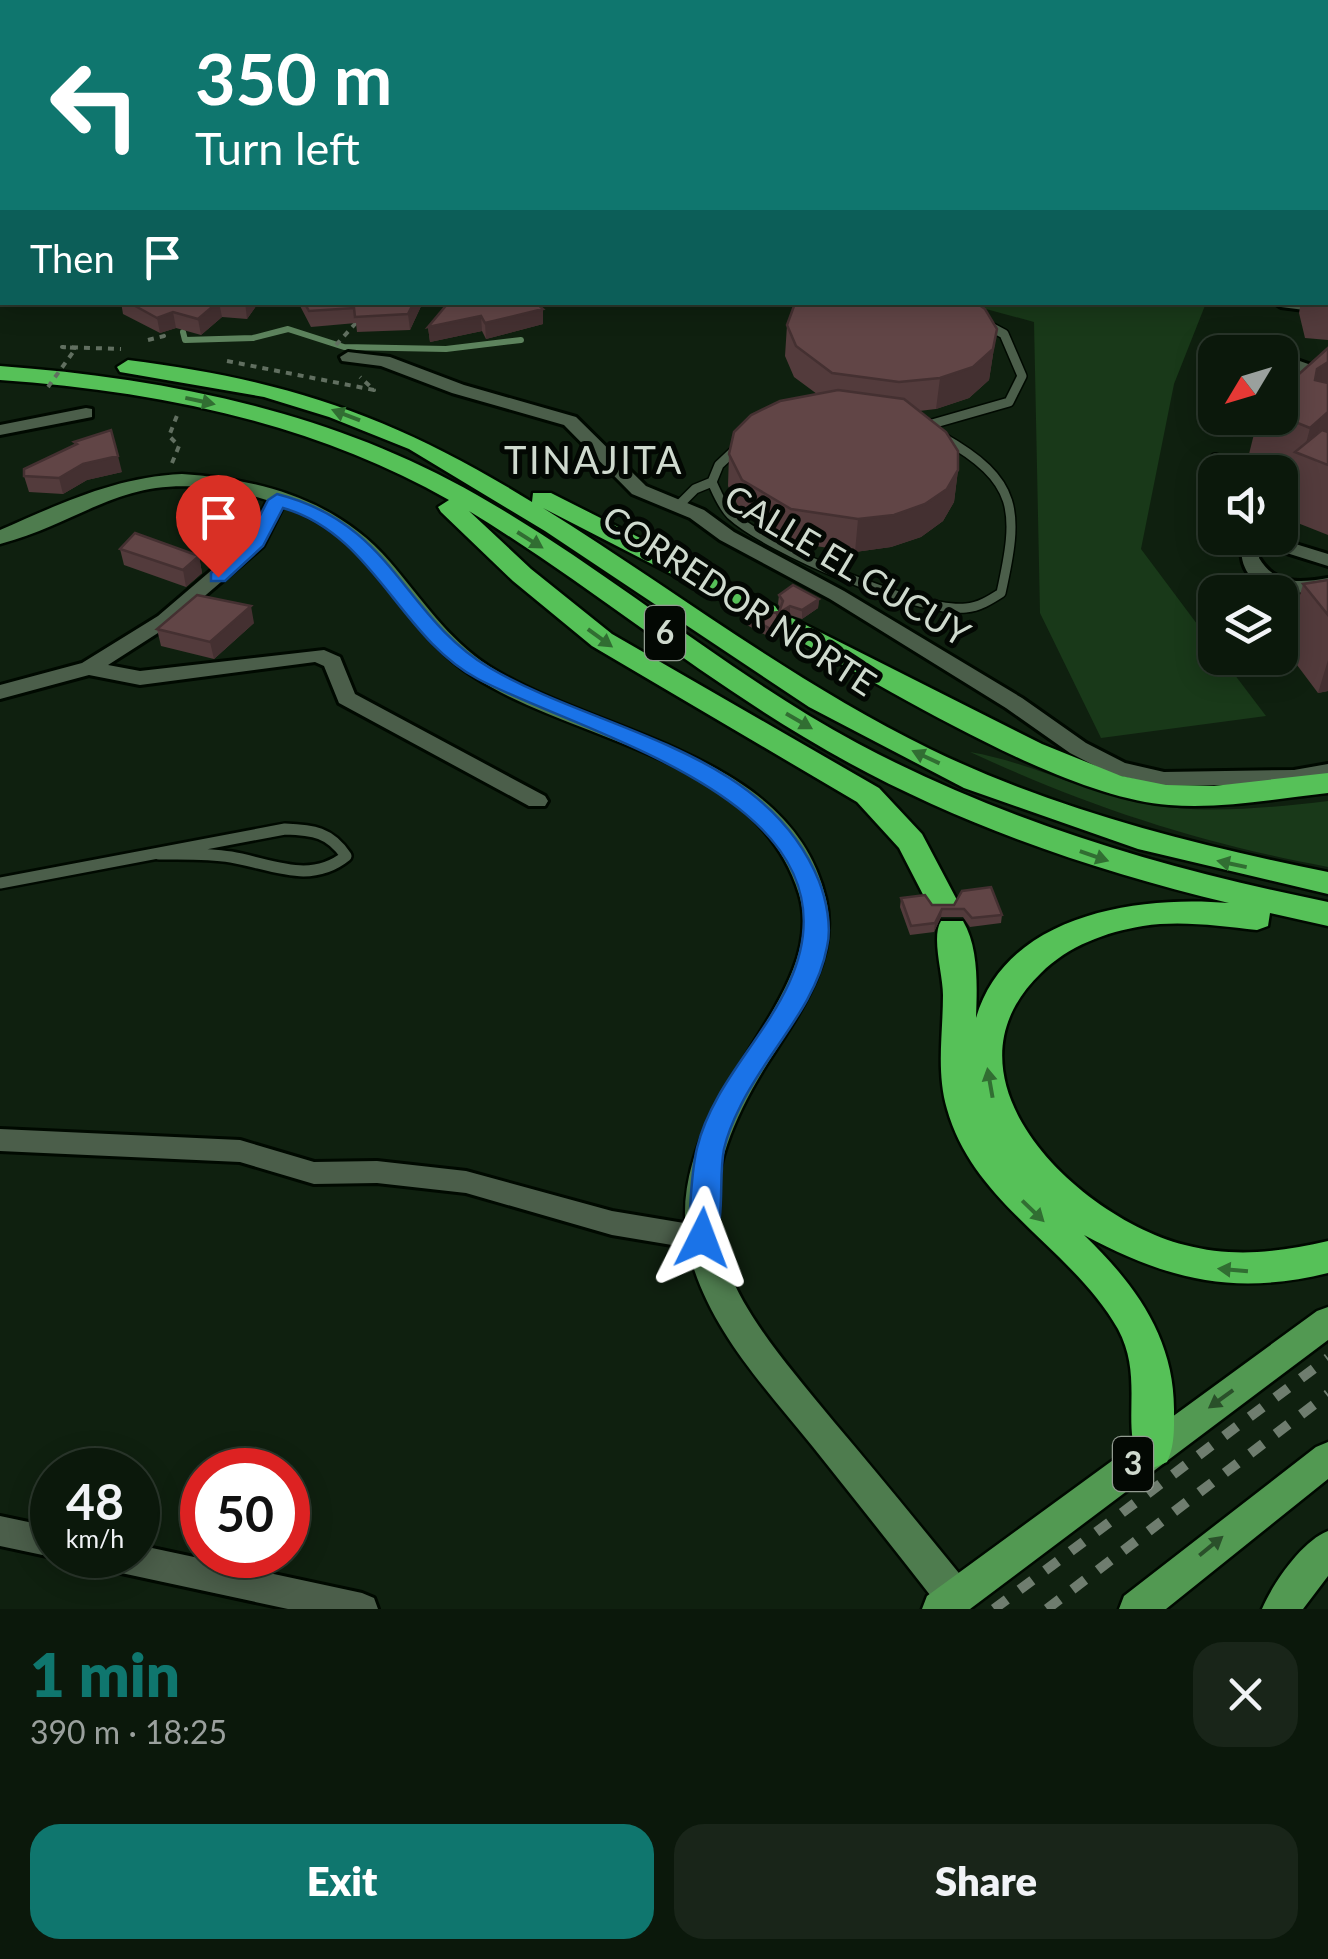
<!DOCTYPE html>
<html lang="en">
<head>
<meta charset="utf-8">
<style>
	:root { --surface:#0b180b; --page:#192519; --text:#f1f3f6; --muted:#9aa09d; --line:#2b372c; --accent:#0f766e }
	body { margin:0; font-family:Lato,sans-serif; background:var(--page); color:var(--text); height:100vh; display:flex; flex-direction:column; font-size:38px; white-space:nowrap }
	* { box-sizing:border-box; margin:0 }
	p { font-size:32px; color:var(--muted) }
	.icon { flex:none; width:55px; height:55px; fill:none; stroke:currentColor; stroke-width:2; stroke-linecap:round; stroke-linejoin:round }
	.map { position:relative; height:1609px; overflow:hidden }
	.side { display:flex; flex-direction:column; background:var(--surface); flex:1 }
	.side>* { flex:none }
	.hud { position:absolute; left:0px; top:0px; width:1330px; height:305px; box-shadow:0 5px 25px #0003,0 0 0 2px var(--line); background:#0f766e; color:#fff; overflow:hidden }
	.needle { width:65px; rotate:232deg }
	.buttons { position:absolute; left:1198px; top:335px; display:grid; gap:20px }
	.buttons a { display:grid; place-items:center; width:100px; height:100px; border-radius:20px; background:var(--surface); box-shadow:0 5px 25px #0003,0 0 0 2px var(--line); font-size:50px }
	.speed { position:absolute; left:30px; top:1448px; display:flex; gap:20px; font-size:50px; font-weight:700; text-align:center }
	.speed>* { display:grid; place-content:center; width:130px; height:130px; border-radius:50%; background:var(--surface); box-shadow:0 5px 25px #0003,0 0 0 2px var(--line); line-height:1 }
	.speed small { font-size:25px; font-weight:400 }
	.speed .limit { border:15px solid #d22; background:#fff; color:#111 }
	.pin { position:absolute; display:grid; place-items:center; width:85px; height:85px; color:#fff; margin:-102px -42px; border-radius:50% 50% 50% 0; rotate:-45deg; box-shadow:0 0 10px #0007 }
	.pin .icon { rotate:45deg }
	.me { position:absolute; width:110px; margin:-55px; rotate:3deg; stroke-linejoin:round; filter:drop-shadow(0 0 8px #0008) }
	.turn { display:flex; align-items:center; gap:35px; height:210px; padding:0 30px; font-size:45px }
	.turn .icon { width:130px; height:130px; stroke-width:2.5 }
	.turn b { display:block; font-size:70px; line-height:85px }
	.then { display:flex; align-items:center; height:95px; padding:0 30px; background:#0003; gap:20px; font-size:38px }
	.round { display:grid; place-items:center; flex:none; width:105px; height:105px; border-radius:30px; background:var(--page) }
	.head { display:flex; align-items:center; justify-content:space-between; height:170px; padding:0 30px }
	h1 { font-size:60px; font-weight:800; line-height:75px; color:var(--accent) }
	.button { display:flex; gap:20px; margin-top:auto; padding:20px 30px }
	.button a { flex:1; height:115px; border-radius:30px; background:var(--accent); color:#fff; font-size:40px; font-weight:800; line-height:115px; text-align:center }
	.button a+a { background:var(--page); color:var(--text) }
	.map>svg:first-child { display:block }
	.green { fill:#193919 }
	.lines { fill:none; stroke-linecap:round; stroke-linejoin:round }
	.stream { stroke:#5d835d; stroke-width:6 }
	.lane-far2-casing { stroke:#000900; stroke-width:10 }
	.lane-far1-casing { stroke:#000900; stroke-width:12 }
	.lane-casing { stroke:#000900; stroke-width:16 }
	.street-casing { stroke:#000900; stroke-width:6 }
	.secondary-casing { stroke:#000900; stroke-width:5 }
	.primary-casing { stroke:#000900; stroke-width:5 }
	.highway-casing { stroke:#000900; stroke-width:5 }
	.path { stroke:#616f60; stroke-width:4; stroke-dasharray:6 6; stroke-linecap:butt }
	.lane-far2 { stroke:#4b5e4a; stroke-width:8 }
	.lane-far1 { stroke:#4b5e4a; stroke-width:9 }
	.lane { stroke:#4b5e4a; stroke-width:11 }
	.street { fill:#4b5e4a; fill-rule:evenodd }
	.secondary { fill:#4e7c4e; fill-rule:evenodd }
	.primary { fill:#529952; fill-rule:evenodd }
	.highway { fill:#56c158; fill-rule:evenodd }
	.rail { stroke:#6f7d6f; stroke-width:10; stroke-dasharray:16 16; stroke-linecap:butt }
	.path-bridge { stroke:#616f60; stroke-width:4; stroke-dasharray:6 6; stroke-linecap:butt }
	.wall { fill:#533b3c }
	.shaded-wall { fill:#443031 }
	.building { fill:#614546; stroke:#443031; stroke-width:2.5 }
	.oneway { fill:#316e32 }
	.oneway2 { fill:#2a502a }
	.route { fill:#1a73e8; stroke:#114b97; stroke-width:2.5 }
	.labels { text-anchor:middle; stroke-width:10; stroke-linejoin:round; paint-order:stroke }
	.shield { fill:#030803; stroke:#929b91; stroke-width:2.5 }
	.shield-label { font-size:32px; font-weight:bold; fill:#cfdace }
	.street-label { font-size:35px; fill:#cfdace; stroke:#030803 }
	.neighbourhood-label { font-size:38px; letter-spacing:2.5px; fill:#cfdace; stroke:#030803 }
</style>
</head>
<body>
<div class="map">
<svg width="1328" height="1609" viewBox="0 0 1328 1609">
	<rect width="100%" height="100%" fill="#0f200f"/>
	<path class="green" d="M964,303H1206L1174,384L1141,549L1215,648V658H1222L1266,716L1101,738L1040,613L1034,322Z
		M970,752C1029,762 1083,791 1141,803C1201,815 1268,808 1328,801V867C1199,843 1089,807 970,752Z"/>
	<g class="lines">
		<path class="stream" d="M183,332L185,340L253,338L288,329L344,347L446,349L521,340"/>
		<defs>
			<path id="lane-far2" d="M1316,0L1321,2"/>
			<path id="lane-far1" d="M925,426L1009,402L1022,376L1004,334L987,325
				M1215,458L1261,472
				M712,482C717,493 722,506 731,515C768,549 917,613 966,608C979,607 990,600 1001,593C1019,511 1020,481 942,437
				M678,506L695,489L712,482L719,465L737,448"/>
			<path id="lane" d="M0,883L285,829C313,830 330,832 346,856C310,885 272,864 231,857C207,853 183,854 159,854"/>
			<path id="street" d="M246,0H263L264,2H248Z
				M335,0H353L354,2H337Z
				M598,0H619L620,2H600Z
				M881,0H900L901,2H883Z
				M0,162H2V170H0Z
				M2,226V236L0,237V227Z
				M1273,302L1328,303V313L1281,307Z
				M348,352L390,357L464,385L576,417L646,486L704,510L734,532L844,591L1022,698L1086,743L1125,763L1164,772L1294,770L1328,764V778L1294,784L1164,786L1111,774L1070,753L1006,708L830,599L720,540L690,518L632,494L564,425L452,393L381,366L342,361L340,357Z
				M1280,354L1328,371V382L1280,365Z
				M86,408L92,409V417L0,435V425Z
				M1304,477L1328,482V494L1305,489L1280,498V486Z
				M277,494L286,500L263,546L172,624L108,665L140,671L324,650L340,657L355,694L545,796L548,801L545,806H529L339,703L324,666L315,662L140,685L89,675L0,699V685L82,663L158,616L248,539L268,500Z
				M1242,538H1276L1328,554V566L1261,545L1259,558C1275,585 1300,583 1328,578V590C1287,597 1234,593 1242,538Z
				M1328,609V621L1280,628V616Z
				M0,1129L240,1140L314,1162L377,1161L466,1171L612,1211L702,1226L712,1230L716,1238L712,1246L702,1250L612,1235L466,1193L377,1183L314,1184L240,1162L0,1151Z
				M0,1516L52,1527V1555H58L52,1557L0,1546Z
				M138,1545L362,1593L374,1598L378,1609H288L112,1571L101,1566L96,1555H138Z"/>
			<path id="secondary" d="M182,474C260,479 337,500 390,562C421,598 448,640 489,666C597,735 792,751 826,899C840,958 799,1014 769,1061C666,1223 727,1293 834,1422C879,1475 923,1529 967,1583L972,1596L967,1609H941C899,1555 856,1501 813,1447C768,1391 717,1338 694,1269C642,1113 833,1006 799,894C757,757 579,744 474,677C424,646 399,593 358,553C325,519 277,500 231,491C123,471 92,519 0,544V530C60,504 115,477 182,474Z"/>
			<path id="primary" d="M1328,1307V1340L970,1609H922L927,1596L1317,1311Z
				M1328,1442V1479L1166,1609H1119L1124,1596L1316,1447Z
				M1328,1531V1576L1303,1609H1262C1273,1583 1302,1541 1328,1531Z"/>
			<path id="highway" d="M128,360C288,380 395,417 532,502L533,493H551L775,606L779,612L775,618H757L543,508C672,588 793,682 930,749C1056,810 1191,844 1328,872V894L1138,849L964,788L809,707L545,531L409,449L329,417L264,397L120,372L117,367Z
				M0,366C166,378 332,412 477,495C609,570 724,671 857,743C1005,822 1165,869 1328,902V926L1270,913L1268,926L1257,930C1220,926 1180,920 1143,926C1106,932 1068,946 1041,973C931,1078 1079,1218 1185,1245C1234,1258 1280,1252 1328,1241V1273C1234,1296 1168,1280 1084,1235C1134,1283 1174,1337 1174,1409C1174,1428 1175,1445 1167,1462L1153,1468L1139,1462C1121,1423 1144,1377 1118,1329C1071,1247 974,1205 947,1109C936,1072 943,1033 943,995C943,974 931,937 941,921H963C979,948 977,987 976,1018C1006,914 1138,895 1229,903C1082,868 934,816 804,737C688,668 584,581 469,511L531,569L612,634L879,788L922,834L958,902L953,910H931L899,848L857,802L592,646L513,581L441,512L438,507L449,500C312,422 156,391 0,380Z
				M792,618L1042,744L1121,776L1166,785L1214,786L1328,773V793C1275,799 1222,809 1169,805C1058,797 884,685 782,632L779,626Z"/>
		</defs>
		<use href="#lane-far2" class="lane-far2-casing"/>
		<use href="#lane-far1" class="lane-far1-casing"/>
		<use href="#lane" class="lane-casing"/>
		<use href="#street" class="street-casing"/>
		<use href="#secondary" class="secondary-casing"/>
		<use href="#primary" class="primary-casing"/>
		<use href="#highway" class="highway-casing"/>
		<path class="path" d="M148,340L164,336L161,334
			M336,345L355,324L352,321
			M76,348L62,347L121,349
			M227,361L374,390L360,377
			M172,463L179,446L169,436L178,413"/>
		<use href="#lane-far2" class="lane-far2"/>
		<use href="#lane-far1" class="lane-far1"/>
		<use href="#lane" class="lane"/>
		<use href="#street" class="street"/>
		<use href="#secondary" class="secondary"/>
		<use href="#primary" class="primary"/>
		<use href="#highway" class="highway"/>
		<path class="rail" d="M994,1609L1328,1358
			M1047,1609L1328,1394"/>
		<path class="path-bridge" d="M48,387L76,348"/>
	</g>
	<path class="wall" d="M1328,204V340L1305,338L1299,313L1301,302H1328Z
		M121,302H259L247,319L222,317L201,335L176,328L160,333L123,314Z
		M298,302H423L410,330L357,332L356,323L311,327Z
		M449,302L543,309V324L486,339L482,331L430,342L428,327Z
		M787,325L997,329L989,380L969,398L936,409L919,411L958,470L954,502L943,521L921,537L891,547L855,552L789,542L741,512L728,486L729,454L817,394L794,377L785,356Z
		M1328,348V535L1280,516V509L1290,470L1249,454L1258,418H1280V391Z
		M74,442L122,472L87,480L63,494L29,492L24,476L75,445Z
		M120,549L199,556L202,573L186,587L124,565Z
		M1328,580V691L1318,693L1285,649L1303,584Z
		M779,595L819,599L818,608L802,619L790,615L779,622L780,635L773,639L747,625L748,616L779,612L780,607L778,604Z
		M254,623L214,659L161,646L157,629Z
		M901,898L932,905H954L1002,915L1001,923L970,927L963,917H941L934,932L910,935L900,907Z"/>
	<path class="shaded-wall" d="M219,302L222,317L201,335L198,319Z
		M245,302H259L247,319Z
		M414,302H423L410,330L408,314Z
		M543,309V324L486,339L485,323Z
		M173,312L176,328L160,333L157,318Z
		M481,316L482,331L430,342L428,327Z
		M997,329L989,380L969,398L936,409L940,378Z
		M1328,362V400L1305,414L1317,369Z
		M1328,412V446L1303,455L1310,428Z
		M118,456L122,472L87,480L63,494L59,478L83,464Z
		M958,470L954,502L943,521L921,537L891,547L855,552L858,519Z
		M199,556L202,573L186,587L183,570Z
		M819,599L818,608L802,619V610Z
		M251,606L254,623L214,659L210,642Z
		M790,606V615L777,623V614Z
		M780,626V635L773,639L774,631Z
		M1328,660V691L1318,693Z
		M942,909L941,917L934,932L935,923Z"/>
	<path class="building" d="M128,302H218L198,319L173,312L157,318Z
		M304,302H414L408,314L355,317L354,308L309,311Z
		M449,302H535L543,309L485,323L481,316L428,327Z
		M798,302H975L985,309L997,329L993,349L973,367L940,378L899,382L832,373L796,346L787,325L794,306Z
		M1328,348V362L1317,369L1315,380L1328,383V412L1310,428L1280,416V391Z
		M838,390L904,399L946,432L958,451V470L947,489L925,504L894,515L858,519L791,509L742,480L729,454L734,432L751,415L780,401Z
		M111,430L118,456L83,464L59,478L24,476V469L77,444L74,442Z
		M1322,430L1328,432V465L1295,452Z
		M135,533L199,556L183,570L120,549Z
		M1328,580V615L1303,584Z
		M793,585L819,599L802,610L790,606L777,614L780,626L774,631L748,616L779,612L783,601L779,595Z
		M197,595L251,606L210,642L157,629Z
		M991,887L1002,915L972,918L964,909H942L935,923L911,926L901,898L925,895L932,905H954L962,891Z"/>
	<defs><path id="oneway-solid" d="M-6-.8H1V-3.2L6.5 0L1 3.2V.8H-6Z" transform="scale(2.5)"/></defs>
	<g class="oneway">
		<use href="#oneway-solid" transform="translate(200 401) rotate(12)"/>
		<use href="#oneway-solid" transform="translate(346 415) rotate(-159)"/>
		<use href="#oneway-solid" transform="translate(530 540) rotate(32)"/>
		<use href="#oneway-solid" transform="translate(600 638) rotate(36)"/>
		<use href="#oneway-solid" transform="translate(799 721) rotate(30)"/>
		<use href="#oneway-solid" transform="translate(926 757) rotate(-155)"/>
		<use href="#oneway-solid" transform="translate(1094 856) rotate(19)"/>
		<use href="#oneway-solid" transform="translate(1232 864) rotate(-168)"/>
		<use href="#oneway-solid" transform="translate(990 1083) rotate(-100)"/>
		<use href="#oneway-solid" transform="translate(1033 1211) rotate(44)"/>
		<use href="#oneway-solid" transform="translate(1233 1270) rotate(-175)"/>
	</g>
	<g class="oneway2">
		<use href="#oneway-solid" transform="translate(1221 1399) rotate(144)"/>
		<use href="#oneway-solid" transform="translate(1211 1546) rotate(-39)"/>
	</g>
	<path class="route" d="M277,494C395,524 402,616 490,668C600,732 766,749 819,881C826,899 832,927 827,947C816,1007 765,1054 740,1107C734,1119 727,1136 724,1149C718,1180 726,1218 712,1247L702,1250L692,1247L688,1238C691,1209 690,1177 697,1148C712,1086 763,1040 789,983C871,804 591,738 478,679C399,637 374,534 283,508L263,546L225,581H211V573L248,539L268,500Z"/>
	<g class="labels">
		<g class="shield">
			<rect x="645" y="606" width="40" height="54" rx="8"/>
			<rect x="1113" y="1437" width="40" height="54" rx="8"/>
		</g>
		<g class="shield-label">
			<text x="665" y="644">6</text>
			<text x="1133" y="1475">3</text>
		</g>
		<g class="street-label">
			<text transform="translate(847 566) rotate(31)" y="12">CALLE EL CUCUY</text>
			<text transform="translate(739 601) rotate(33)" y="12">CORREDOR NORTE</text>
		</g>
		<g class="neighbourhood-label">
			<text x="594" y="474">TINAJITA</text>
		</g>
	</g>
</svg>
<div class="buttons">
<a><svg class="needle" viewBox="-14 -14 28 28"><path d="M0-13l5 13h-10z" fill="#e53935"/><path d="M0 13l5-13h-10z" fill="#9aa09d"/></svg></a>
<a><svg class="icon" aria-label="sound" viewBox="0 0 24 24"><path d="M4 9h4l5-4v14l-5-4H4zM17 9q2 3 0 6"/></svg></a>
<a><svg class="icon" aria-label="layers" viewBox="0 0 24 24"><path d="M12 4l9 5-9 5-9-5zM3 14l9 5 9-5"/></svg></a>
</div>
<div class="speed"><div>48<small>km/h</small></div><div class="limit">50</div></div>
<div class="pin" style="left:218px;top:577px;background:#d93025"><svg class="icon" aria-label="arrive" viewBox="0 0 24 24"><path d="M6 21V4h12l-3 4 3 4H6"/></svg></div>
<svg class="me" style="left:702px;top:1238px" viewBox="-20 -20 40 40"><path d="M0-17L14 15 0 8-14 15z" fill="#1a73e8" stroke="#fff" stroke-width="4"/></svg>
<div class="hud">
<div class="turn"><svg class="icon" aria-label="left" viewBox="0 0 24 24"><path d="M17 20v-9H6M10 6l-5 5 5 5"/></svg><div><b>350 m</b>Turn left</div></div>
<div class="then">Then<svg class="icon" aria-label="arrive" viewBox="0 0 24 24"><path d="M6 21V4h12l-3 4 3 4H6"/></svg></div>
</div>
</div>
<section class="side">
<div class="head"><div><h1>1 min</h1><p>390 m · 18:25</p></div><a class="round"><svg class="icon" aria-label="close" viewBox="0 0 24 24"><path d="M6 6l12 12M18 6L6 18"/></svg></a></div>
<div class="button"><a>Exit</a><a>Share</a></div>
</section>
</body>
</html>
